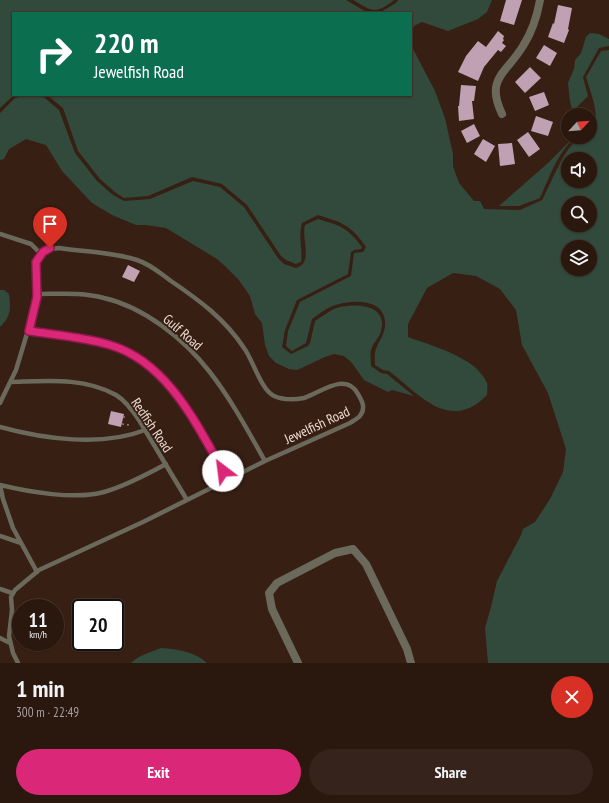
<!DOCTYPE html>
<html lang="en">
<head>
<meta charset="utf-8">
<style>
	:root { --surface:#2a170e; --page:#36241c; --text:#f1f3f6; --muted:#a59f9e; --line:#46362e; --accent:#db2777 }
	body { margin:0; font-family:"PT Sans Narrow",sans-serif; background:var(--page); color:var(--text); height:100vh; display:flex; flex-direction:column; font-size:15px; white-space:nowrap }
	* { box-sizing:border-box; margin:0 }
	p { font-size:13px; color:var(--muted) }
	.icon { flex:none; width:22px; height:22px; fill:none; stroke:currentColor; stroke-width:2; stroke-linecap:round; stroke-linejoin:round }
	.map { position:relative; height:663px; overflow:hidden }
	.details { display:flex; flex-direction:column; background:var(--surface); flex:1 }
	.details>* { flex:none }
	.hud { position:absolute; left:12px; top:12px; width:400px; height:84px; border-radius:0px; box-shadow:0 1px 3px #0004,0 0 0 1px var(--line); background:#0b6e4f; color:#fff; overflow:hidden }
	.needle { width:26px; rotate:64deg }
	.controls { position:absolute; left:561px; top:108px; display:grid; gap:8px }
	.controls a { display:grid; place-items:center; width:36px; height:36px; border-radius:50%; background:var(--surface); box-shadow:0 1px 3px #0004,0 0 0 1px var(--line); font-size:20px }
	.speed { position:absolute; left:12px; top:599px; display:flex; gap:8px; font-size:20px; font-weight:700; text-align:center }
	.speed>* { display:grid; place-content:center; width:52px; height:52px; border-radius:50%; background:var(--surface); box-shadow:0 1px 3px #0004,0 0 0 1px var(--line); line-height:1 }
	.speed small { font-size:10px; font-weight:400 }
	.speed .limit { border:2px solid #111; border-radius:6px; background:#fff; color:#111 }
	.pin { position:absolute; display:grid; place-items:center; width:34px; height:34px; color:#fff; margin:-41px -17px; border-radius:50% 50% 50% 0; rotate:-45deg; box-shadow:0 0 4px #0007 }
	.pin .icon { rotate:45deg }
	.me { position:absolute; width:44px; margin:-22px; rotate:330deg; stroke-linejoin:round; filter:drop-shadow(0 0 3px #0008) }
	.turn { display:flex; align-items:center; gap:14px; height:84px; padding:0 16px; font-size:18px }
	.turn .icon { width:52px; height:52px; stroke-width:2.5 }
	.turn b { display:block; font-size:28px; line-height:34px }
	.round { display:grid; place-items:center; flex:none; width:42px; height:42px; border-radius:21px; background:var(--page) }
	.head { display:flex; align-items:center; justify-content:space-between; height:68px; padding:0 16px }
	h1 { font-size:24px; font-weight:800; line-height:30px }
	.button { display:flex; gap:8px; margin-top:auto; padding:8px 16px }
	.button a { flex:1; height:46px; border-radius:24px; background:var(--accent); color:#fff; font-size:16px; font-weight:800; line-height:46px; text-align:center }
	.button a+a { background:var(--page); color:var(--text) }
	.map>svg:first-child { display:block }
	.green { fill:#314a3b; fill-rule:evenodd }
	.building { fill:#bfa1b3 }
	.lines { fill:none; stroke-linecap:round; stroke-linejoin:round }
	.path { stroke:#907b70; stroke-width:1.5; stroke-dasharray:2 3; stroke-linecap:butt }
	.lane { stroke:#6a695c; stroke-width:4.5 }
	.street { stroke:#6a695c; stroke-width:8 }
	.route-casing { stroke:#8e194d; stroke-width:10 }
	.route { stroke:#db2777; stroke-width:7 }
	.labels { text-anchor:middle; stroke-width:4; stroke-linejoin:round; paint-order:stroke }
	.street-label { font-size:14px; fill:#eddcd4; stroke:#381f13 }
</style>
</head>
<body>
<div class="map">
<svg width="609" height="663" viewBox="0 0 609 663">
	<rect width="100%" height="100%" fill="#381f13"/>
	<path class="green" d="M0,0H346L368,13H13L14,95L0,108Z
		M353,0H394C375,15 372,11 353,0Z
		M398,0H492L487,12L478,19L448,31L422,22L414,26L411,35V13H379L396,3Z
		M590,33L599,34L609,39V46L599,48L583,77L588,96L573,111L570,102L568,83L574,69L575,60L581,53L586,37Z
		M411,45L435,91L445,118L453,154V166L459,183L474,201H480L484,209L520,210L542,200C550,186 563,151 575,142C579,139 585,137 590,137V134L593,133C600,112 592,98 586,77L601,51L609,50V663H488L485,628L491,607L497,581L521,535L523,529L535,522L550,499L563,472L566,449L548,393L522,345L516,310L500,289L476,276L453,273L427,288L408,324V337C432,346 476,357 487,383C488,386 487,391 487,395C450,433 420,395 389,371L383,370L375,365C375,360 374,354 376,349C380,339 386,333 385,321C383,299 354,300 339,304C329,306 320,313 312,319L306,343L292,351L286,346L288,331L300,302L351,276L354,253L363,252L366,247C350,224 343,223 318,215L302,223C298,236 303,249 301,262L296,264L286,260L281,256L247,205L222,184L192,177L148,196L124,198L116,193L100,179L78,151L63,108L47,95H411ZM568,159H590V181H568ZM568,203H590V225H568ZM568,247H590V269H568Z
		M27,95H38L45,98L59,110L75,153L97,181L113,195L124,201L150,199L193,181L220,187L244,207L278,258L284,264L296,268C314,263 301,239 305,225L318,219C341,226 347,227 362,247L361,249L354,250L351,252L348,274L297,300L285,330L282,347L291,354L308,346L310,343L315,321C323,316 331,309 340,307C358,303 388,305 381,331C379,338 373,343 371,350C370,355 371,361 371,366L381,373L387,374L414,396L392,390L388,392L364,380L352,363L344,356L334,354L325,357L297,370L289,369L276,363L269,356L265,345L262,323L255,314L250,296L238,279L226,267L217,259L166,228L146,225H136L112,215L92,203L62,171L46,145L26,139L9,149L4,159L0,160V113L15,98Z
		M574,137H577C560,146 548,181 540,198L519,206H499L548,163Z
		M0,290H4L9,294C11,309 11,316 0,327Z
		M161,648C177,649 196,652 207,663H131C139,655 151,652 161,648Z"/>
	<path class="building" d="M506,0H522L514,25L500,21Z
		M558,5L572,8L568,29L569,30L564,43L548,37L553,23L554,24Z
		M498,31L504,36L503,39L504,40L502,43L506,46L501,52L498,50L484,67L478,81L458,72L466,56L478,41L486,47Z
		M544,45L557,53L550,66L536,58Z
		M530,67L541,78L525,93L515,82Z
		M461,85L476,86L474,101H472L474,119L459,121L458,106H459Z
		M544,92L549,105L535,111L529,97Z
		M536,116L553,122L548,136L531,131Z
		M474,124L480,136L467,143L461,131Z
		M528,132L540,149L529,157L517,140Z
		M483,139L495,146L486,162L474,154Z
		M512,143L515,164L500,166L498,144Z
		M128,265L140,271L134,282L122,277Z
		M111,411L124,414L121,427L108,424Z"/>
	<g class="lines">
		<path class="path" d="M123,417H126
			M122,424L129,425"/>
		<path class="lane" d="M0,234L31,244L41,254
			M37,294C59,294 82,292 104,298C144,307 184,339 209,371C231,399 248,431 265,461
			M29,331C55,335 84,337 110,345C171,363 199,429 228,479
			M11,382C46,381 84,377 116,395C126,401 133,411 139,420L187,500
			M0,403L16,370L35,307C37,299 37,292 37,284C36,263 32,250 59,248C85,252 112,252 137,260C150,264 160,273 171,281C199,300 225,319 244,348C253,360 261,390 274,396C283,400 294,400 304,398C320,393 346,371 358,394C360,398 364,403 363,408C363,416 356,419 350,423L265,461L143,522L39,570L15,590L11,597L12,610L9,636L13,653L18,663
			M0,427C43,439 102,447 145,430
			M0,536L21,543
			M37,572L13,528L3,499L0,485C29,492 75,500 104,492C125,486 146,475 166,464
			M0,589L12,593
			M0,638L10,643"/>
		<path class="street" d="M502,114C485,78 506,74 523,46C532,32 537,17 540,0
			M298,663L272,609L269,593L277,583L335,553L353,549L366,564L407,649L411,663"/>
	</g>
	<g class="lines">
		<defs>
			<path id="route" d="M50,248L43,252L36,262L37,297L29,331C55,335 84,337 110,345C167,362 196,423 223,471"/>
		</defs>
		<use href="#route" class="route-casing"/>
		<use href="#route" class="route"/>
	</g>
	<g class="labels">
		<g class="street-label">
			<text transform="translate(183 332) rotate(41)" y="5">Gulf Road</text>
			<text transform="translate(152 425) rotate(56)" y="5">Redfish Road</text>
			<text transform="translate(317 425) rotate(-25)" y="5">Jewelfish Road</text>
		</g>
	</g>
</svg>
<div class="controls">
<a><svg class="needle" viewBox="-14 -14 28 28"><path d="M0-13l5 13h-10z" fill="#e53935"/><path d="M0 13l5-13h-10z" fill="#a59f9e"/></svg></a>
<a><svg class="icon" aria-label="sound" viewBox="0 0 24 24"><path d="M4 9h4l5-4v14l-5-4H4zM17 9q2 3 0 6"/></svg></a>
<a><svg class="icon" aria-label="search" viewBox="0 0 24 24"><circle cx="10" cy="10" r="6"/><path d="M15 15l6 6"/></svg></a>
<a><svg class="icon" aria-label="layers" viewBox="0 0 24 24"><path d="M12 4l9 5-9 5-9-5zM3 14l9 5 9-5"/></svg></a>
</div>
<div class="speed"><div>11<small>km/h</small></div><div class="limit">20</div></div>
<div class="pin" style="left:50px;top:248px;background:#d93025"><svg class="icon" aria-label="arrive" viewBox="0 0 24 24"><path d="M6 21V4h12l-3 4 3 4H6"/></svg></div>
<svg class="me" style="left:223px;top:471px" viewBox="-20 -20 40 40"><circle r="19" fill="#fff"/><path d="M0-13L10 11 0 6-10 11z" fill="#db2777"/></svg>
<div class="hud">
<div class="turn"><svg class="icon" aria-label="right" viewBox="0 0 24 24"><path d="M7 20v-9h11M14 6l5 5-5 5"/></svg><div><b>220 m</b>Jewelfish Road</div></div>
</div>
</div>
<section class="details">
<div class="head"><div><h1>1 min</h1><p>300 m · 22:49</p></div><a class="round" style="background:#d93025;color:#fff"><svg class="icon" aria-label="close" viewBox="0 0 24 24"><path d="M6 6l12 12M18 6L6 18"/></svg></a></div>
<div class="button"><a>Exit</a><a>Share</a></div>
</section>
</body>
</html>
